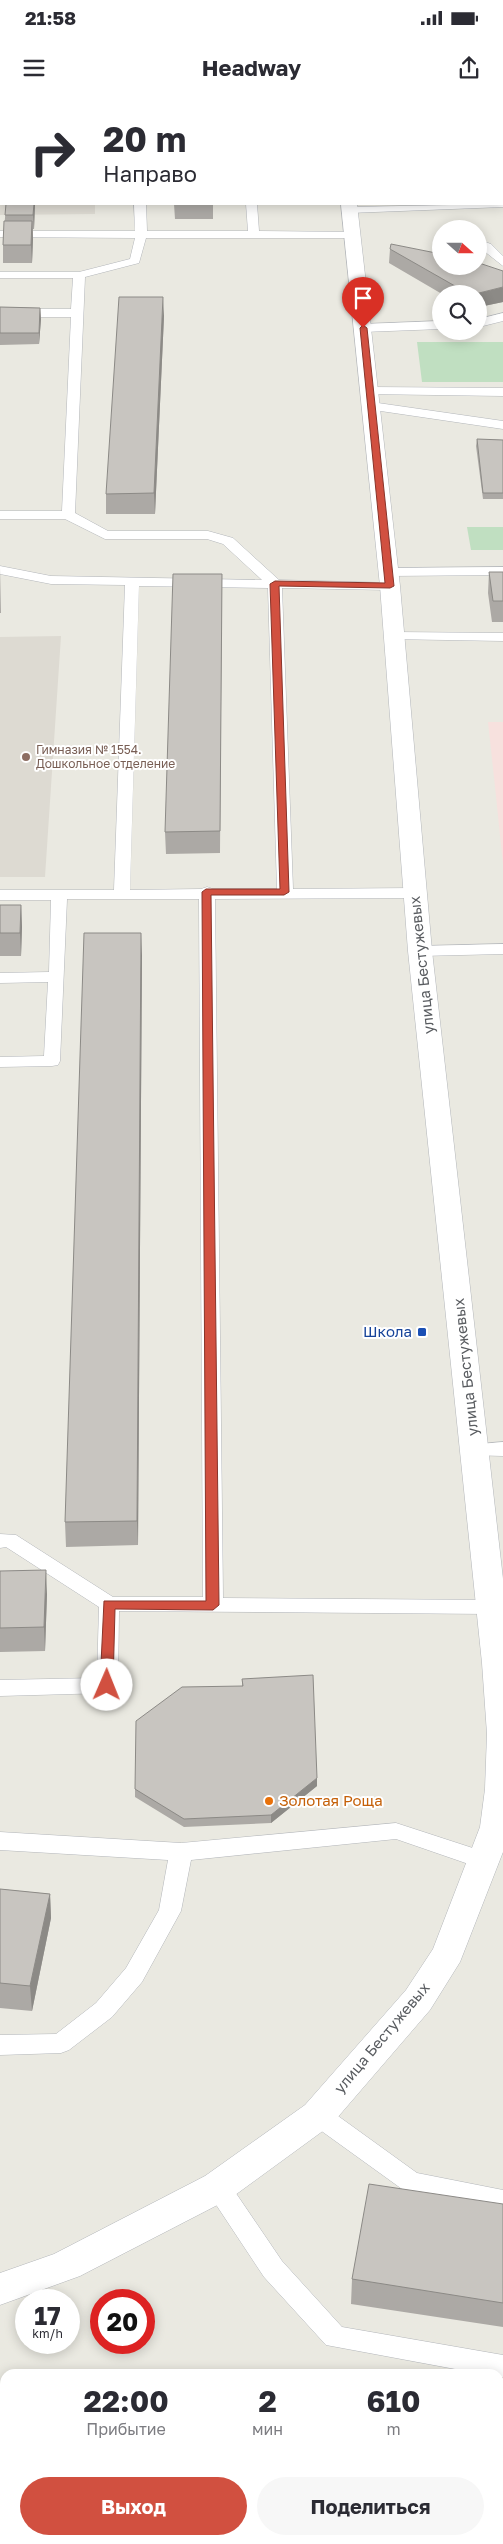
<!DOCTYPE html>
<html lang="ru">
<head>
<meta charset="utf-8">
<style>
	:root { --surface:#fff; --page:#f7f7f7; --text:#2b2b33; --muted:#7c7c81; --accent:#d15040 }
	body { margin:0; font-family:"Golos Text",sans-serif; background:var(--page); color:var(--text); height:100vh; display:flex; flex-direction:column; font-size:19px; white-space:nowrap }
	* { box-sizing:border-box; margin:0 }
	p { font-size:16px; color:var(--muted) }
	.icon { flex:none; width:28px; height:28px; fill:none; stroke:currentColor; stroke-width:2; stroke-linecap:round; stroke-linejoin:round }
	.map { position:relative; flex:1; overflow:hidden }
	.details { position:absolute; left:0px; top:2269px; width:504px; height:176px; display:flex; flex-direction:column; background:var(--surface); border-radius:15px 15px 0 0; box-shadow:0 2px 12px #0003 }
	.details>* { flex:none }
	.guide { position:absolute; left:0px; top:0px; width:504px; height:105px; box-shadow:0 2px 12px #0003; background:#fff; color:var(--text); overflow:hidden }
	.needle { width:32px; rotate:111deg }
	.buttons { position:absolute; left:432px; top:120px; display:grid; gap:10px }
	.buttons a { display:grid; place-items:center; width:55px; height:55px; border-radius:50%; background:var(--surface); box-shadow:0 2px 12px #0003; font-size:25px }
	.speed { position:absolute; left:15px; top:2189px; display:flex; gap:10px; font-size:25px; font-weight:700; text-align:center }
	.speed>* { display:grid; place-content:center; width:65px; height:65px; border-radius:50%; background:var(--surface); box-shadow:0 2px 12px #0003; line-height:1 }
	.speed small { font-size:12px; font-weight:400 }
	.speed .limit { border:8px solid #d22; background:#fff; color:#111 }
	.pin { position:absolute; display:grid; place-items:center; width:42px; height:42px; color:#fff; margin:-51px -21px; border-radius:50% 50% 50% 0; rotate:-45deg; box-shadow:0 0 5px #0007 }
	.pin .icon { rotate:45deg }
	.me { position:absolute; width:55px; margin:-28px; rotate:1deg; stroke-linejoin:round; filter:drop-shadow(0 0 4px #0008) }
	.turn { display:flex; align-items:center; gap:18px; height:105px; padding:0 20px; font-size:22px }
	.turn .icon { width:65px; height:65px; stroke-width:2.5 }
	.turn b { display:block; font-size:35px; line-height:42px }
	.eta { display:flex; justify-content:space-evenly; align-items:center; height:85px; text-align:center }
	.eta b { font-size:30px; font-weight:700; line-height:35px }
	.cta { display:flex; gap:10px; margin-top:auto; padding:10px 20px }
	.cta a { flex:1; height:58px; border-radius:30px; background:var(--accent); color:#fff; font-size:20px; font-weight:700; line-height:58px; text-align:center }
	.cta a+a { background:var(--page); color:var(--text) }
	.status { display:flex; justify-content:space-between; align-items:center; height:35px; padding:0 25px; background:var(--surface); direction:ltr }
	.status svg { height:14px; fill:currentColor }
	header { display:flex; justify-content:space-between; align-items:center; height:65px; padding:0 20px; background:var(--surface); font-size:22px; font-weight:700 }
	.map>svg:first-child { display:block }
	.education { fill:#dddad2 }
	.medical { fill:#f7e1de }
	.green { fill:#c0dfc1 }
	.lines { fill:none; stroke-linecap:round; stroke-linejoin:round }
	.service-casing { stroke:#b3b6ba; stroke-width:1 }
	.minor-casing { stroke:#b3b6ba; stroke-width:1 }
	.service { fill:#fff; fill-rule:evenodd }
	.minor { fill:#fff; fill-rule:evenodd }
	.wall { fill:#aca9a5 }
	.shaded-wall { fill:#8c8a86 }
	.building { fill:#c8c5c0; stroke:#8c8a86 }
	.route { fill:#d15040; stroke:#88342a }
	.education-dot { fill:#8d6e63; stroke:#fff; stroke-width:2 }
	.transit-dot { fill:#1a4fb4; stroke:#fff; stroke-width:2 }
	.food-dot { fill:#e8710a; stroke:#fff; stroke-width:2 }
	.labels { text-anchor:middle; stroke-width:4; stroke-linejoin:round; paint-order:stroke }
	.far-education-label { font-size:12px; fill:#785e54; stroke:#fff; text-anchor:start }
	.street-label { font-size:15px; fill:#595c60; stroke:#fff }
	.transit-label { font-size:15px; fill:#164399; stroke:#fff; text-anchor:end }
	.food-label { font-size:15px; fill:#c56008; stroke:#fff; text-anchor:start }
</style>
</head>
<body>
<div class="status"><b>21:58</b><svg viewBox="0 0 49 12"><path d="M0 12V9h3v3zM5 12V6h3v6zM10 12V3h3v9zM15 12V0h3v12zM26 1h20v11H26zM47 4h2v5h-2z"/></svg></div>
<header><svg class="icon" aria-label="menu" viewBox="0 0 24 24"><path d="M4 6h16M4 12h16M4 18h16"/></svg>Headway<svg class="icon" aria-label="share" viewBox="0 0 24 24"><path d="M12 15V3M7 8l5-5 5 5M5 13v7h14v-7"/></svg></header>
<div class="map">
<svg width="503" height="2444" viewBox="0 0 503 2444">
	<rect width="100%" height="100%" fill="#eae9e1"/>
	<path class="education" d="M0,12L1,104H95V114L0,115Z
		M61,536L45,777H0V537Z"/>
	<path class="medical" d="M488,622H503V765L496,696Z"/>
	<path class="green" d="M417,242H503V282H422Z
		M467,427H503V450H471Z
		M499,2383H503V2444H397L398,2440H499Z"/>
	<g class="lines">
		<defs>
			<path id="service" d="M135,0H145V1H135Z
				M242,0H252V1H242Z
				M502,62H503V68H502Z
				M503,101V107L349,113L343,110L349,107L502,104Z
				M134,104H146L147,131H248L246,104H257L259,131L353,132L359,135L353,138H146L139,163L85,177L75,413L108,431H208L233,438L279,480L395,483L397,486L390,490L282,488L293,789L414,788L422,793L414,798L215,799L223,1498L491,1500L498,1502L501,1507L498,1512L491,1514L119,1511L118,1585L115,1590L107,1593L0,1596V1580L97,1578L99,1507L6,1447L0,1448V1434L16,1435L113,1497H203L199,799H67L60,961L58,965L52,966L0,967V957L44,956L48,882L0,883V873L49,872L51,800H0V790H114L125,485L51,484L0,474V466L51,476L262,480L223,444L207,439H105L65,419H0V411H62L71,217H0V209H71L73,178H0V172H79L130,159L135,138L0,137V131H135ZM139,486L268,488L277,789H213L207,787L201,789L130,790Z
				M479,140L491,144L503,156V166L479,147Z
				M503,213V221L479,227V219Z
				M441,221V229L363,232L357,228L363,224Z
				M370,287L503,288V296L366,294L364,291Z
				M371,302L503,321V329L367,309L365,306L367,303Z
				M503,467V475L388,476L381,472L388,468Z
				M394,532L503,533V541L389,539L387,536Z
				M503,844V854L420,856L412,851L420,846Z
				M503,1342V1356L469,1355L466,1350L469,1345Z
				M396,1723L491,1754L494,1760L491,1766L483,1769L396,1739L191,1760L181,1811L142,1882L112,1917L69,1950L61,1953L0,1955V1935L56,1934L96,1903L126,1868L159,1810L168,1760L0,1750V1732L181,1743Z
				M318,2005L327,2008L417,2073L503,2090V2110L402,2089L309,2022L306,2015L309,2008Z
				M218,2077L227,2080L282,2161L342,2227L503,2255V2277H499V2274H482L326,2245L264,2177L209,2094L206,2087L209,2080Z"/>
			<path id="minor" d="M329,0H345V1H330Z
				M341,104H357L400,486L432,851L503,1479V1752L460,1862L430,1910L331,2025L231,2098L80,2176L0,2205V2173L54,2154L205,2076L305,2005L406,1890L433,1849L480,1727L485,1689L487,1634L482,1563L408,851L380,486Z"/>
		</defs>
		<use href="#service" class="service-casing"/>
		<use href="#minor" class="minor-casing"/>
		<use href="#service" class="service"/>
		<use href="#minor" class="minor"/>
	</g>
	<path class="wall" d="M6,104H35L34,129H33V139L32,163H3V145Z
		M174,104H213V119H175Z
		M390,149L503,202L479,207V194H442L389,163Z
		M0,207L40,208L41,219L39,244L0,245Z
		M164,216L155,414H106V394Z
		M477,339L503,340V399H483L476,346Z
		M0,468L1,513H0Z
		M489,472H503V522H492L488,493Z
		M222,474L220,753L166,754L165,732Z
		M0,805H21L22,827L21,856H0Z
		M142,855L138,1445L66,1447L65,1422Z
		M0,1471L47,1494L45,1551L0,1552Z
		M242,1579L317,1686L271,1723L184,1727L135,1697V1689L242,1586Z
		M0,1789L50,1794L51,1818L32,1911L0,1908Z
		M503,2104V2227L351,2204L352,2179Z"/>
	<path class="shaded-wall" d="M34,104H35L34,129L33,115Z
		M32,121L33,139L32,163L31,145Z
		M503,187V202L479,207V194H475Z
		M163,197L164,216L155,414L154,393Z
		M40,208L41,219L39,244V233Z
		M21,805L22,827L21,856L20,833Z
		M141,833L142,855L138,1445L137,1421Z
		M46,1470L47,1494L45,1551L44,1527Z
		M317,1678V1686L271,1723V1715Z
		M50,1794L51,1818L32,1911L30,1886Z"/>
	<path class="building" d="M177,0H213V1H177Z
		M6,104H34L33,115H5Z
		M4,121H32L31,145H3Z
		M391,144L441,154V166H479V163L503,171V187L475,194H469L390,149Z
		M119,197H163L154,393L106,394Z
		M0,207L40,208L39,233H0Z
		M477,339L503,340V393H483Z
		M489,472H503V501H493Z
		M173,474H222L220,731L165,732Z
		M0,805H21L20,833H0Z
		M84,833H141L137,1421L65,1422Z
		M46,1470L44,1527L0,1528V1471Z
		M313,1575L317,1678L271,1715L184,1719L135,1689L136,1621L182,1587L243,1586L242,1579Z
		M0,1789L50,1794L30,1886L0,1883Z
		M369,2084L503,2104V2203L352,2179Z"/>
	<path class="route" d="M363,225L367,228L394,486L390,488L279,486L289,792L284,795H211L219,1505L213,1510L115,1509L113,1585L107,1590L100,1585L104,1501H206L202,792L206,789H280L270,484L275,481L385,483L360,228Z"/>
	<circle class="education-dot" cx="26" cy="657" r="5"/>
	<rect class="transit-dot" x="417" y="1227" width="10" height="10" rx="2.5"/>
	<circle class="food-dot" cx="269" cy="1701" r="5"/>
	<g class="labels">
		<g class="far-education-label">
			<text x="36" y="654">Гимназия № 1554.<tspan x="36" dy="14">Дошкольное отделение</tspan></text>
		</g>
		<g class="street-label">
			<text transform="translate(422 865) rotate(-96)" y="5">улица Бестужевых</text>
			<text transform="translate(466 1267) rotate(-96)" y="5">улица Бестужевых</text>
			<text transform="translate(382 1938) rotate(-50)" y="5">улица Бестужевых</text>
		</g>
		<g class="transit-label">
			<text x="412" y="1237">Школа</text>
		</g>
		<g class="food-label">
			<text x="279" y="1706">Золотая Роща</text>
		</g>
	</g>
</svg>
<div class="buttons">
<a><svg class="needle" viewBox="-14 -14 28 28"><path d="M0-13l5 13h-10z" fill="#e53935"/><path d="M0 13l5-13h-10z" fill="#7c7c81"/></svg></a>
<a><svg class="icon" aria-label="search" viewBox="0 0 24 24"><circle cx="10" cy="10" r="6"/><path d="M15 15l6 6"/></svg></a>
</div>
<div class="speed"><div>17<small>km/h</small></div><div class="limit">20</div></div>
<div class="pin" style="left:363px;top:228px;background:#d93025"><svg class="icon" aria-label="arrive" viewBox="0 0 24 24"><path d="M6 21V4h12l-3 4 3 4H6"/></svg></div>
<svg class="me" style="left:107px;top:1585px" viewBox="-20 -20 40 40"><circle r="19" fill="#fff"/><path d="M0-13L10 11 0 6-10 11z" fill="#d15040"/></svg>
<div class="guide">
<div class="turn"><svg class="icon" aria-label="right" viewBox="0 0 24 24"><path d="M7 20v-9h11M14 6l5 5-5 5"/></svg><div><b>20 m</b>Направо</div></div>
</div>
<section class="details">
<div class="eta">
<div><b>22:00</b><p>Прибытие</p></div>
<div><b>2</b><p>мин</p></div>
<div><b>610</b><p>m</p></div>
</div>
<div class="cta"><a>Выход</a><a>Поделиться</a></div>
</section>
</div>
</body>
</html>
